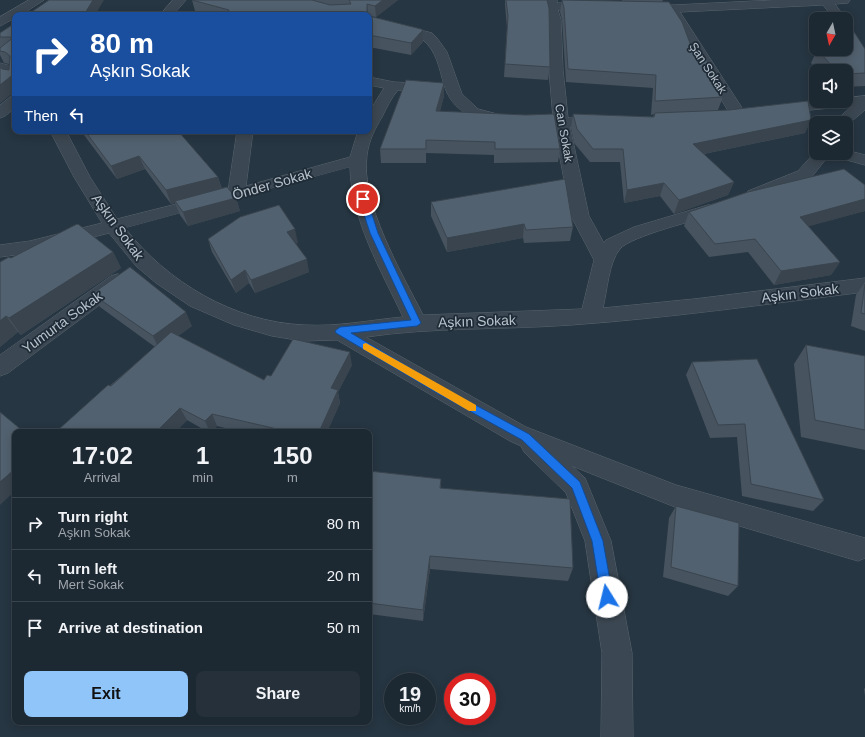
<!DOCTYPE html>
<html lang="en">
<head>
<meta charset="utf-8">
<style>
	:root { --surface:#1c2832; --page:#25303a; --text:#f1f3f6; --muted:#a0a6ac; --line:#3a444d; --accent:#90c5f9 }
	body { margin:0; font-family:Arial,sans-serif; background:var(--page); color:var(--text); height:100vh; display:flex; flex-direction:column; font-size:15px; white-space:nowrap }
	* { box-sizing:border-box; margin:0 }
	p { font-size:13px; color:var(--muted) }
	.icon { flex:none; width:22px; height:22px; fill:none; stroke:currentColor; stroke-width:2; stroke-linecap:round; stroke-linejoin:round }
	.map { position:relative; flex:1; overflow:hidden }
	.details { position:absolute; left:12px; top:429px; width:360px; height:296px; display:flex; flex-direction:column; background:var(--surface); border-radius:8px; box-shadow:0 2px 10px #0003,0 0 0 1px var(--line) }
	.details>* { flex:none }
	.top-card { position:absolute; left:12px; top:12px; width:360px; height:122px; border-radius:8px; box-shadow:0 2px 10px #0003,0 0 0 1px var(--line); background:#1a4fa0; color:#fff; overflow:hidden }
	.needle { width:26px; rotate:189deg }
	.controls { position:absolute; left:809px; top:12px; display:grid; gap:8px }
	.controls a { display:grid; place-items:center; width:44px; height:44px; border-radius:8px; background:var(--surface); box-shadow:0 2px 10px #0003,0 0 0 1px var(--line); font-size:20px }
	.speed { position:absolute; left:384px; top:673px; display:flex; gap:8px; font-size:20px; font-weight:700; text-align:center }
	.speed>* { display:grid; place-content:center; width:52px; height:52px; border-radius:50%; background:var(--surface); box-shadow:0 2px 10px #0003,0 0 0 1px var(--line); line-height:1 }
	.speed small { font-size:10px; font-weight:400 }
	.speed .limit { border:6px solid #d22; background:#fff; color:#111 }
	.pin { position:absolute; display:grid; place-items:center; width:34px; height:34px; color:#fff; margin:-17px; border:2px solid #fff; border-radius:50%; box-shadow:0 1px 4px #0007 }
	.me { position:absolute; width:44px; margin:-22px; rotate:351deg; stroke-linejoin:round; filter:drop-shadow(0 0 3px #0008) }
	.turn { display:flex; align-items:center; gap:14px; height:84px; padding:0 12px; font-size:18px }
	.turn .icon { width:52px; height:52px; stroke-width:2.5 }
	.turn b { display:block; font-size:28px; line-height:34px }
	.then { display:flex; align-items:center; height:38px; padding:0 12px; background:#0003; gap:8px; font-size:15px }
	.eta { display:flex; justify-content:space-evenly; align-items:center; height:68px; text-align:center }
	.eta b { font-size:24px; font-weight:700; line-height:28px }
	.primary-button { display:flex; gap:8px; margin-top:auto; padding:8px 12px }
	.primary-button a { flex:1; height:46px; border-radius:8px; background:var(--accent); color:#111; font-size:16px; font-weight:700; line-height:46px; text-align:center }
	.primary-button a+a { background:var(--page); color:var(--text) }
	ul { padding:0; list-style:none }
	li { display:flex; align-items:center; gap:12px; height:52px; padding:0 12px; border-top:1px solid var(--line) }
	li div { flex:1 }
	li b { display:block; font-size:15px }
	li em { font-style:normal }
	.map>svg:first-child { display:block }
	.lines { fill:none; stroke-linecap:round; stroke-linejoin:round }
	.street-casing { stroke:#59656f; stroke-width:1 }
	.street { fill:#3b4752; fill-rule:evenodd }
	.wall { fill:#47535f }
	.shaded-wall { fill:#39444e }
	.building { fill:#52616f; stroke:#39444e }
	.route { fill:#1a73e8; stroke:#114b97 }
	.slow { fill:#f59e0b }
	.labels { text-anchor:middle; stroke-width:3.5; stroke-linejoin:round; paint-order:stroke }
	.far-street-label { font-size:12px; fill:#b8c2cc; stroke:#1f2c37 }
	.street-label { font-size:14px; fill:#b8c2cc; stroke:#1f2c37 }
</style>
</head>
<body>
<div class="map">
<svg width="865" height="737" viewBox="0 0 865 737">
	<rect width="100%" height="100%" fill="#263642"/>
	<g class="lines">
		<defs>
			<path id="street" d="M29,0H44L21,15H15V18L0,26V17Z
				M173,0H186L173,15H160Z
				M545,0H557V3H591L597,7L591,11L558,10L561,20L563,70L568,118H606L609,121L606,124L570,127L589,216L604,243L606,240L634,227L708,205L714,204L720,205L723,209L720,213C701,219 630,236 620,249C609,261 607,292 603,308L694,299L865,278V292C767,304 669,318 571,325C502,330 434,327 366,337L526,427L676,485L865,538V558L858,561L675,507L572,466L585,478L611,541L632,653L633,737H601L602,653L585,541L566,493L524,452L521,446L510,441L337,340L303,341L272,336L234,325L190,306L156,283L136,266L109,233L30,253L0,257V245L30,241L102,223L74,177L50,131H66L90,177L117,219L228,191L237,131H253L246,186L350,157L358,131H369V112L384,88L369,85V77L394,82L433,84L438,85L440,88L438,91L433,92L398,90C391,98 387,107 382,117C375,129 369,140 367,155C360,203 402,273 423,315L582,309L594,260L571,216L554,127C517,127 457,130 444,85C439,68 437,51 422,39L369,25V17L432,33L437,38L447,52L462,94L478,109L501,115L553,118L549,70V20ZM350,167C351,220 381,270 403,317C370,320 337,327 304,325C234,322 167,282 125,228Z
				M775,0H850L848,3L835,4L846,19H834L823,5L680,12L746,114L743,117H733L730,114L668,13L643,12L637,8L643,4L674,5Z
				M0,63L11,66L15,70V82L10,81L0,72Z
				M15,96V108L5,116L0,118V105L10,97Z
				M865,96V110L846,126V123H833L852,106L779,113L774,112L772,109L774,106L779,105L816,101H846V98Z
				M846,150L865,155V165L832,156L830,154L810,179L760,199L754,200L748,199L745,195L748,191L798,171L816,151V153H846Z
				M118,274L125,276L128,281L125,286L8,373L0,376V355L111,276Z"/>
		</defs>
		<use href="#street" class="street-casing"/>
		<use href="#street" class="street"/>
	</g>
	<path class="wall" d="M192,0H398L376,17L369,16V15H209L195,11Z
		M505,0H547L550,67L548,80L504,77L507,28L505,5Z
		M562,0L622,1V0H663L662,2L696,59L708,69L723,97L718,110L811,120L805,133L704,154L734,182L728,195L674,214L660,196L624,203L620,162H590L574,143L571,128L573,114L653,117L654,114L651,115L653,88L566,82L562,20L560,12Z
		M369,16L423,42L411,55L369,47Z
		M846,19L851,27L865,49V86L846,87V71H819L811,63L817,50H828L827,49H846Z
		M15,23V91L0,103L2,69L9,70V64L4,63L0,55V33Z
		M444,83V96L440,111L560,149L558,162L494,163V155L426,153V163H381L380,149Z
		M81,131H178L218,177L222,189L236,198L240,211L188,226L180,215L175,203L171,204L145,169L117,179Z
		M865,185V211L808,226L840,262L831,275L774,285L748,252L709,257L684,226L689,212Z
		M431,202L573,227L570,241L524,243L523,238L447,252L431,216Z
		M208,239L298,243H296L309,272L255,293L249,283L236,293L212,252Z
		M113,252L121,268L21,335L18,332L0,347L11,258Z
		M865,282V331L851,326L856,295Z
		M92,294L192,326L178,336L264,380L271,376L352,365L338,392L340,403L327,432H241L217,426L212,432H208L187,420L175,432H60L58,430L155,347L100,307Z
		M806,345L865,356V450L801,437L794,364Z
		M692,362L824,500L813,511L742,496L737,437L710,438L686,375Z
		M369,471L441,479V488L573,568L568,581L430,569L423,621L369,614Z
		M676,506L738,586L728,596L663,577L669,518Z
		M865,688V696L864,689Z"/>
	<path class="shaded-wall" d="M93,0H104L95,15H84Z
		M383,0H398L376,17L375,6Z
		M367,4L368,15H362Z
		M423,30V42L411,55V43Z
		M15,73V91L0,103V85Z
		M444,83V96L436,124V111Z
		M811,120L805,133L688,157L693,144Z
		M139,156L145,169L117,179L111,166Z
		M218,177L222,191L175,201V203L171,204L166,190Z
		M734,182L728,195L674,214L679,200Z
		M664,183L660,196L624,203L627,190Z
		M236,198L240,211L188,226L183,212Z
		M865,199V211L792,231L800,217Z
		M524,224L523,238L447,252V238Z
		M295,229L298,243L290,245L287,232Z
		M113,252L121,268L21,335L9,318Z
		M307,259L309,272L255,293L251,280Z
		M840,262L831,275L774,285L781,271Z
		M245,270L249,283L236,293L231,280Z
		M186,312L192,326L159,349L153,336Z
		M6,316L18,332L0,347V321Z
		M350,352L352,365L338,392L340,403L327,432H319L331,388Z
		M180,408L187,420L175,432H156Z
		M212,414L217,426L212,432H210L205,421Z
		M15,469V491L0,505V482Z
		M430,556V569L423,621V610Z"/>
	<path class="building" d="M49,0H93L84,15H27Z
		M192,0H312L330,5L351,4L349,0H383L375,6L367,4V12L362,15H363H225L229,10Z
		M506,0H547L549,8L550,67L505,64L508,16Z
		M562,0L669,2L682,22L696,59L707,60L708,69L723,97L655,101L656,75L568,69L564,8Z
		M369,16L421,29L423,30L411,43L369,35Z
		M846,17L850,21L851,27L865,49V73L846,74V71H837L817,50L847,49L846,48V19H844Z
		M15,23V73L0,85V67L2,69L9,70L10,56L5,52L0,51V48L14,37H0V33Z
		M406,80L444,83L436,111L526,115L554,114L560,149H495V142L426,140V149H380Z
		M808,101L811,120L693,144L734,182L679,200L664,183L627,190L623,149H593L577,129L573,114L654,117L655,113L729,110Z
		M85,131H178L218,177L166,190L139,156L111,166Z
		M844,169L865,185V199L800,217L840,262L781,271L755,239L715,244L689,212L748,192Z
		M565,179L573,227L526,230L524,224L447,238L431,202Z
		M227,187L236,198L183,212L175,201Z
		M279,205L295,229L287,232L307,259L251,280L245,270L231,280L208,239L240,217Z
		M78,224L113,252L9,318L6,316L0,321V262L9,257L11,258L75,225Z
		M130,267L186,312L153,336L92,294Z
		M865,284V314L861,313Z
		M171,332L264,380L267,375L271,376L293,339L350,352L331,388L338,390L319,432H290L212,414L205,421L180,408L156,432H61L58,430L108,385L111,386Z
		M806,345L865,356V430L815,420Z
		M757,359L824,500L751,484L745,424L718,425L692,362Z
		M0,412L24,432H15V469L0,482Z
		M369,471L441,479L440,488L570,499L573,568L430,556L423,610L369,603Z
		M676,506L739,523L738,586L671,567Z"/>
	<path class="route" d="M360,197L367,199L378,233L421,323L417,326L351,333L444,388L529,434L580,482L603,541L613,597L611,601L607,603L603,601L601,597L592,541L572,488L522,440L437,393L336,333L335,331L340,327L411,320L370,233L359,199Z"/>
	<path class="slow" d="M366,343L476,405V411H469L363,349V344Z"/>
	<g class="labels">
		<g class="far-street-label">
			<text transform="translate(708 68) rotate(57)" y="4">Şan Sokak</text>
			<text transform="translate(564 133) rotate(80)" y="4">Can Sokak</text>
		</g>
		<g class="street-label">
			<text transform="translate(272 184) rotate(-16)" y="5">Önder Sokak</text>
			<text transform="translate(118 227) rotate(54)" y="5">Aşkın Sokak</text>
			<text transform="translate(800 293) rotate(-7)" y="5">Aşkın Sokak</text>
			<text transform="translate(477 321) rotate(-2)" y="5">Aşkın Sokak</text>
			<text transform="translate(62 322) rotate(-36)" y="5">Yumurta Sokak</text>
		</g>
	</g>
</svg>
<div class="controls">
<a><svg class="needle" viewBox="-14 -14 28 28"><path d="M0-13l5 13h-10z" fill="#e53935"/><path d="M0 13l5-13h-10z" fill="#a0a6ac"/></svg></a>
<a><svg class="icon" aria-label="sound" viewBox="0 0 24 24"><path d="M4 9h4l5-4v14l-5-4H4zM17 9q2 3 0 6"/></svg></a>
<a><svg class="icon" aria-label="layers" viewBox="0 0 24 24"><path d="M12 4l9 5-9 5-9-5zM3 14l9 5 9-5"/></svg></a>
</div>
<div class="speed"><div>19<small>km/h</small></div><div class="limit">30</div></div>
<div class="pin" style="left:363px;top:199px;background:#d93025"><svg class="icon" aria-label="arrive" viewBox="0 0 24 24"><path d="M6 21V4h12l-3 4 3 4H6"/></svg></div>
<svg class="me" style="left:607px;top:597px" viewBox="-20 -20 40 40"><circle r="19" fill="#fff"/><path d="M0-13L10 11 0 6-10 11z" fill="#1a73e8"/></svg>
<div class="top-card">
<div class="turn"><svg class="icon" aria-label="right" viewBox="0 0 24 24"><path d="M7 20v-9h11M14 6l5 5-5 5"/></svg><div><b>80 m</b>Aşkın Sokak</div></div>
<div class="then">Then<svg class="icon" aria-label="left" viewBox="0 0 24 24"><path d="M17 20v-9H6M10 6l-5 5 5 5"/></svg></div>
</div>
<section class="details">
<div class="eta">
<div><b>17:02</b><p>Arrival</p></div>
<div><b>1</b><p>min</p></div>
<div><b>150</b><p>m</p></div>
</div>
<ul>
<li><svg class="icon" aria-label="right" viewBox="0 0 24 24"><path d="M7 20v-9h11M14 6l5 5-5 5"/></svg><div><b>Turn right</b><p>Aşkın Sokak</p></div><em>80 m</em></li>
<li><svg class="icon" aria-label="left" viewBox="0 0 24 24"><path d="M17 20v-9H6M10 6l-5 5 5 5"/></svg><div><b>Turn left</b><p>Mert Sokak</p></div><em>20 m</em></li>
<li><svg class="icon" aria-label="arrive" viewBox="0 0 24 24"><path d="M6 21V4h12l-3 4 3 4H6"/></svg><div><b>Arrive at destination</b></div><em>50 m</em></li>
</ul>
<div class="primary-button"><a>Exit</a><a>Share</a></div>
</section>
</div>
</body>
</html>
